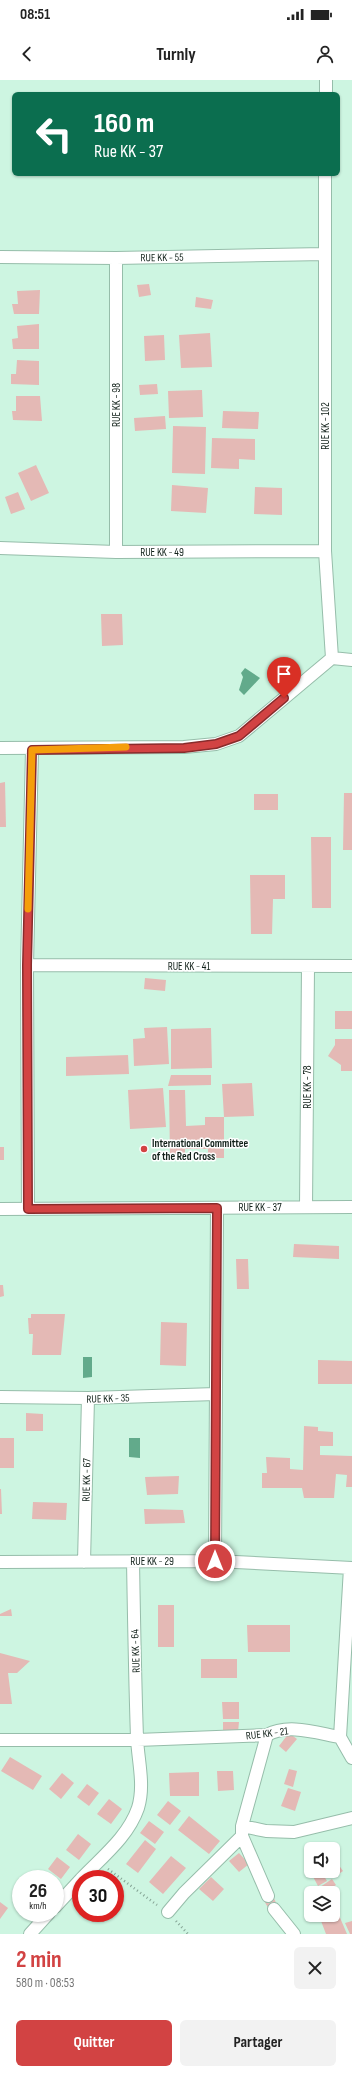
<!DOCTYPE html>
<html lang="fr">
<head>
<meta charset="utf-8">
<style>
	:root { --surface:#fff; --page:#f2f2f2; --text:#222; --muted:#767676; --accent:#d24343 }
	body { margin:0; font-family:"Sofia Sans Condensed",sans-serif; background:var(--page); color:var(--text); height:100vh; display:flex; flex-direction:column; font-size:15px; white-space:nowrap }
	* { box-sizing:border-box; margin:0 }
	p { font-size:13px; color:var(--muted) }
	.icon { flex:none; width:22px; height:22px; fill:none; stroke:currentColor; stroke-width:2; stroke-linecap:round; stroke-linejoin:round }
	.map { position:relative; height:1854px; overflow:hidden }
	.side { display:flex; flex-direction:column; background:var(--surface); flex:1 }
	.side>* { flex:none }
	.top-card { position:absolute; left:12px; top:12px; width:328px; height:84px; border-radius:6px; box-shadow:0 1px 3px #0004; background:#0b6e4f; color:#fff; overflow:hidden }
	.tools { position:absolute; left:304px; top:1762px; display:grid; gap:8px }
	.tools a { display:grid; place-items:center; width:36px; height:36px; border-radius:6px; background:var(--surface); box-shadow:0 1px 3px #0004; font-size:20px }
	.speed { position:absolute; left:12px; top:1790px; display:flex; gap:8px; font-size:20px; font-weight:700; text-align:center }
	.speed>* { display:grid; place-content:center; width:52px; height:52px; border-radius:50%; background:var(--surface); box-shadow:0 1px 3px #0004; line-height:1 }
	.speed small { font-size:10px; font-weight:400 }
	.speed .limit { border:6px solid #d22; background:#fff; color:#111 }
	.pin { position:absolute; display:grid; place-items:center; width:34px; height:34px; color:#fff; margin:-41px -17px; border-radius:50% 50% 50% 0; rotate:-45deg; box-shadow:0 0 4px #0007 }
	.pin .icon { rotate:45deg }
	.me { position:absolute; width:44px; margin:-22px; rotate:0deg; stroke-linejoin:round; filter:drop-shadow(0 0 3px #0008) }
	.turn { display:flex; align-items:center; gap:14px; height:84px; padding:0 16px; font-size:18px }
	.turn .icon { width:52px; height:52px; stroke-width:2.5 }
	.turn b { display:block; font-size:28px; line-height:34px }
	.round { display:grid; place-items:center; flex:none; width:42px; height:42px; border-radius:6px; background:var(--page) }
	.headline { display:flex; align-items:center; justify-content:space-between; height:68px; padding:0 16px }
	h1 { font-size:24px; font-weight:700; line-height:30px; color:var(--accent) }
	.cta { display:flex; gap:8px; margin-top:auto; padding:8px 16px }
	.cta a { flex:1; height:46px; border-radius:6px; background:var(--accent); color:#fff; font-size:16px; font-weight:700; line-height:46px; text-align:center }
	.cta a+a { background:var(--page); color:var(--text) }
	.status { display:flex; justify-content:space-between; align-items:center; height:28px; padding:0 20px; background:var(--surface); direction:ltr }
	.status svg { height:11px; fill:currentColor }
	header { display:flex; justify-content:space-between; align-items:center; height:52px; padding:0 16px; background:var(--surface); font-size:18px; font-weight:700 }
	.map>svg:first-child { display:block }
	.water { fill:#62aa8b }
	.building { fill:#e4b9b5 }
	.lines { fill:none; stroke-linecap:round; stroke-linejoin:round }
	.minor-casing { stroke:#96bdaa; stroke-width:14 }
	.path { stroke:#85a495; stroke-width:2.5; stroke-dasharray:1 3; stroke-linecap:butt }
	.minor { stroke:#fff; stroke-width:12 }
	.route-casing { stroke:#882c2c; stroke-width:10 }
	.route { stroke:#d24343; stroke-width:7 }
	.slow { stroke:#f59e0b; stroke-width:7 }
	.poi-dot { fill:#d24343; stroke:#fff; stroke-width:1.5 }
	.labels { text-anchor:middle; stroke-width:3; stroke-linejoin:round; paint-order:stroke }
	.street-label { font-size:11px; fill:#112019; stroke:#fff }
	.poi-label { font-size:11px; font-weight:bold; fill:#112019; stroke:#fff; text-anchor:start }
</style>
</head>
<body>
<div class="status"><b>08:51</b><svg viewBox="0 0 49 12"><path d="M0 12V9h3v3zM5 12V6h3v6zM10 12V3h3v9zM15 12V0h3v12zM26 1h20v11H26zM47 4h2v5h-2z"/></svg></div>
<header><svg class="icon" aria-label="back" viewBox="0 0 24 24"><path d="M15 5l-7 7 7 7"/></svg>Turnly<svg class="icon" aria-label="person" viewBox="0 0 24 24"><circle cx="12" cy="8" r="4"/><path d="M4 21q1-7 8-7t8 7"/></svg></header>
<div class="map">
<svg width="352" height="1854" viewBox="0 0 352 1854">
	<rect width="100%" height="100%" fill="#cdf5e1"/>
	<path class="water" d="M245,588L260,598L244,615L239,610L243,597L241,593Z
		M83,1277H92V1297L83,1298Z
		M129,1358H140V1378L129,1377Z"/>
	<path class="building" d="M149,204L151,215L139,217L137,205Z
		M40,210L39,234H14L12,224H18L17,211Z
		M196,217L213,220L211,229L195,227Z
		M39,244V269H13L12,259L18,258L17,246Z
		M210,253L212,287L181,288L179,255Z
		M164,255L165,280L145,281L144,256Z
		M17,280L39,281V305L11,304V294H16Z
		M157,304L158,314L140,315L139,305Z
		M202,310L203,337L169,338L168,311Z
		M16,316H40L42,341L13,340L12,331H16Z
		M223,331L259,332L258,349L222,348Z
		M165,336L166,349L135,351L134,338Z
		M173,346L206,347L205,394L172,393Z
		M212,358L255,359V380L239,379V389L211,388Z
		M36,385L49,413L31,421L18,393Z
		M172,405L208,408L206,433L171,431Z
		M255,407L282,408V435L254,434Z
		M18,412L25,429L11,434L5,417Z
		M101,534H122L123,565L102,566Z
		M5,702L6,747H0V703Z
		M344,713H352V770H343Z
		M254,714H278V730H254Z
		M311,757H331V828H312Z
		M250,795H285V819H273L272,854H251Z
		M145,898L166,900L165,911L144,909Z
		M335,931H352V949H335Z
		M167,947L169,984L134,986L133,959L145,958L144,948Z
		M211,948L212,988L171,989V949Z
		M335,959H352V991H341V985L328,976L335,965Z
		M128,975L129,994L66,996V977Z
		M171,995H211V1005L168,1006Z
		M252,1003L254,1036L224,1037V1078H208V1069H185V1079H170L169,1010H185L186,1046L205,1045V1037H224L222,1004Z
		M163,1008L166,1047L130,1049L128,1010Z
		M0,1067H4V1080H0Z
		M294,1164L339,1166V1179L293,1177Z
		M236,1179H248L249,1209H237Z
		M0,1205H3L4,1216L0,1217Z
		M31,1234H65L61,1275H32L33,1254H29L28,1238H31Z
		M161,1242L187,1243L186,1286L160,1285Z
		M318,1280L352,1281V1304H318Z
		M26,1333L43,1334V1351H26Z
		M304,1346L318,1347V1351L333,1352V1366H320V1375L352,1376V1407H346L347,1395L336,1394L334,1418H304L302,1408H262V1393H267L266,1377L290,1378V1389L303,1390Z
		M0,1358H14V1388H0Z
		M179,1396L178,1414L147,1415L145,1397Z
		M0,1409H1L2,1434H0Z
		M33,1422L67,1423L66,1440L32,1439Z
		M144,1429L183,1430L185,1443L145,1444Z
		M158,1525H174V1567H158Z
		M11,1529L12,1536H0V1534Z
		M247,1545H290V1572H248Z
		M0,1573L30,1581L17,1593H8L12,1624H0Z
		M201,1579H237V1598H201Z
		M222,1622H239V1639H223Z
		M223,1642H239L238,1652H223Z
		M289,1653L297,1659L286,1672L279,1666Z
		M10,1677L42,1696L33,1710L1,1691Z
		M289,1689L297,1691L293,1707L284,1704Z
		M217,1691H233L234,1710L218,1711Z
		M199,1692V1716H170L169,1693Z
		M62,1693L74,1703L61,1719L49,1709Z
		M87,1704L99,1713L89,1726L77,1717Z
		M288,1708L301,1712L295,1731L281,1726Z
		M109,1719L122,1729L111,1744L97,1734Z
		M168,1721L181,1731L170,1745L157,1735Z
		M189,1736L220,1761L209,1774L178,1750Z
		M149,1741L164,1752L155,1764L140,1753Z
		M78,1754L91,1764L79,1780L66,1770Z
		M145,1760L156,1769L138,1793L126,1784Z
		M239,1773L249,1784L239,1792L229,1781Z
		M171,1776L186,1788L163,1814L149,1802Z
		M57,1777L70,1787L61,1799L48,1789Z
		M333,1777L343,1791L333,1798L328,1791H333Z
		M310,1791H321L327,1801L318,1806Z
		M211,1797L224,1809L213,1821L199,1809Z
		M332,1799L336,1805L324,1813L320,1807Z
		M272,1814L278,1827L270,1831L263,1819Z
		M0,1822L8,1828L0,1839Z
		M338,1833L347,1854H326L321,1841Z
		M352,1841V1854H350L345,1843Z"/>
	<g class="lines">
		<defs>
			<path id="minor" d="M326,14V0
				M325,94V471L332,578L352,580
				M0,177L116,178L325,174
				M116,178V472
				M0,468L116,472L325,471
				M0,668L184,667L216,664L239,656L332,578
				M27,885L352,886
				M306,1127L308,887
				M0,1129L352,1127
				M28,1129L27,885L32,670
				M0,1317L88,1318L216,1314
				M215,1481L217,1128
				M0,1482L215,1481L352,1488
				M84,1482L88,1318
				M340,1657L352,1678
				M0,1660H137L267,1655C288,1643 317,1653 340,1657L350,1488
				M242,1746L266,1751L294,1752L352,1738
				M242,1756L268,1816
				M81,1799C102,1777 128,1757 138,1728C145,1705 138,1681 137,1658C135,1599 134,1540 133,1481
				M55,1827L81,1799
				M274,1829L294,1854
				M168,1832L184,1813L242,1756V1746L267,1655
				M30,1854L49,1833"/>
		</defs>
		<use href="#minor" class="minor-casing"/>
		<path class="path" d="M108,1789L157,1825
			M176,1841L188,1854"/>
		<use href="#minor" class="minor"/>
	</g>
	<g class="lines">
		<defs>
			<path id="route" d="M215,1481L217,1128L28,1129L27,885L32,670L184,668L216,664L239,656L284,618"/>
		</defs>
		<use href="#route" class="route-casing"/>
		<use href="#route" class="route"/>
		<path class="slow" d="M28,829L32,670L126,667"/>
	</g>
	<circle class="poi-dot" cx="144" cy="1069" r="4"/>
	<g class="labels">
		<g class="street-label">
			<text transform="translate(162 177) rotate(-1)" y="4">RUE KK - 55</text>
			<text transform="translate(116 325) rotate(-90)" y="4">RUE KK - 98</text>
			<text transform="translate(325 346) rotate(-90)" y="4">RUE KK - 102</text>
			<text x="162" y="476">RUE KK - 49</text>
			<text x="189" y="890">RUE KK - 41</text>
			<text transform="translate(307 1007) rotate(-90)" y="4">RUE KK - 78</text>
			<text x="260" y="1131">RUE KK - 37</text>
			<text transform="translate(108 1318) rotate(-2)" y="4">RUE KK - 35</text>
			<text transform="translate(86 1400) rotate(-89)" y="4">RUE KK - 67</text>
			<text x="152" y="1485">RUE KK - 29</text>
			<text transform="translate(135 1571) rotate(-92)" y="4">RUE KK - 64</text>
			<text transform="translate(267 1653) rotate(-7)" y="4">RUE KK - 21</text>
		</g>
		<g class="poi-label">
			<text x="152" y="1067">International Committee<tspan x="152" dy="13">of the Red Cross</tspan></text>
		</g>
	</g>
</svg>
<div class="tools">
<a><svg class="icon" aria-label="sound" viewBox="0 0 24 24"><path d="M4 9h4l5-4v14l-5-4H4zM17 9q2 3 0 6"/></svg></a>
<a><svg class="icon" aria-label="layers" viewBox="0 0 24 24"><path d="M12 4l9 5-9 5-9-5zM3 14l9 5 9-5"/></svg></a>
</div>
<div class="speed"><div>26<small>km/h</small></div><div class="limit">30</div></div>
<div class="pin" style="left:284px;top:618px;background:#d93025"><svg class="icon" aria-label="arrive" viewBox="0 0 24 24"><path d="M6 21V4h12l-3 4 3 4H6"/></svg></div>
<svg class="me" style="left:215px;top:1481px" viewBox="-20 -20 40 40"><circle r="17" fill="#d24343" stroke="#fff" stroke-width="3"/><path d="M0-11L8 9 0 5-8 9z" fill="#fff"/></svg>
<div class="top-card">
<div class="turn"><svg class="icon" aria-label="left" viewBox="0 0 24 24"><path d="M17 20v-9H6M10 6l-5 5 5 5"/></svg><div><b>160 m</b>Rue KK - 37</div></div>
</div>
</div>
<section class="side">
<div class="headline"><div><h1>2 min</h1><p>580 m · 08:53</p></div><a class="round"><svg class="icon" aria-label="close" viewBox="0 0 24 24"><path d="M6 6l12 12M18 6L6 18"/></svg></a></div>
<div class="cta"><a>Quitter</a><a>Partager</a></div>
</section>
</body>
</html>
